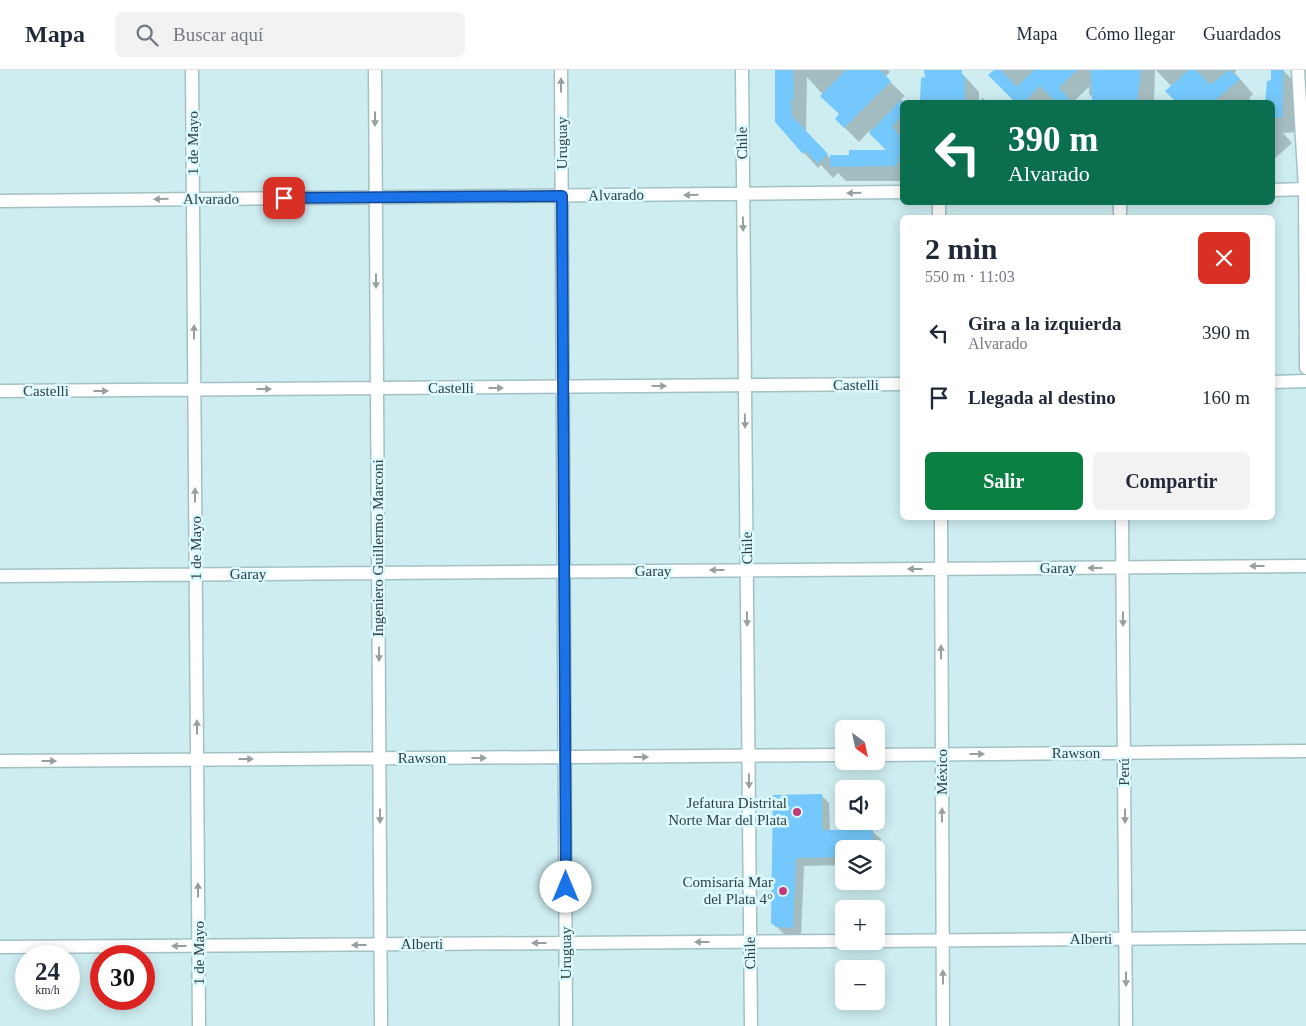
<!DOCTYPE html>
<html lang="es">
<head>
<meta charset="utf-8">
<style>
	:root { --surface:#fff; --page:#f2f2f3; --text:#1f2937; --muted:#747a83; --line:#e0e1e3; --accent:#0b8043 }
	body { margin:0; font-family:"Times New Roman",serif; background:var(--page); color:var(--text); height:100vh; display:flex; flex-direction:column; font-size:19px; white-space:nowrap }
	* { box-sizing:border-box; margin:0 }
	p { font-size:16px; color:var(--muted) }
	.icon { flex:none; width:28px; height:28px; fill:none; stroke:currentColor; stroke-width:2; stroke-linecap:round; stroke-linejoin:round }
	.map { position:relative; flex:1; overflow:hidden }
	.side { position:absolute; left:900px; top:145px; width:375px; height:305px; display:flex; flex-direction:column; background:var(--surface); border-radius:8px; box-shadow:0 2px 12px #0003 }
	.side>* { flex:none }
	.hud { position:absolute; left:900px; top:30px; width:375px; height:105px; border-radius:8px; box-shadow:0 2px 12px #0003; background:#0b6e4f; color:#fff; overflow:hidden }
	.needle { width:32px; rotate:147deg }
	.buttons { position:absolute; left:835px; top:650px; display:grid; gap:10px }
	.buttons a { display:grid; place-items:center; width:50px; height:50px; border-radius:8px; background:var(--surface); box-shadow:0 2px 12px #0003; font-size:25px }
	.speed { position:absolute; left:15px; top:875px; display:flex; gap:10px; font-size:25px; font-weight:700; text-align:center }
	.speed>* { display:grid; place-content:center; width:65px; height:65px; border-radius:50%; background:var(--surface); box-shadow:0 2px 12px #0003; line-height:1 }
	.speed small { font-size:12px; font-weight:400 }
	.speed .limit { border:8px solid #d22; background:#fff; color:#111 }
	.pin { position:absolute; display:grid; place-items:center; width:42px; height:42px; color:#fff; margin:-21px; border-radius:10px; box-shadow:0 2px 8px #0006 }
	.me { position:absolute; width:55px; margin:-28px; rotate:0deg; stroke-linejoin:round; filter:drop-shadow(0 0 4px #0008) }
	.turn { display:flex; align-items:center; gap:18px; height:105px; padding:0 25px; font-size:22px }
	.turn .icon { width:65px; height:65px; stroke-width:2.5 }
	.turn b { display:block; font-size:35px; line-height:42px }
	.round { display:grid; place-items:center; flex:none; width:52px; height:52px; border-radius:8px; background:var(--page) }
	.headline { display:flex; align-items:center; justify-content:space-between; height:85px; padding:0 25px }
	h1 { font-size:30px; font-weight:700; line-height:38px }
	.button { display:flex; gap:10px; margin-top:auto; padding:10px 25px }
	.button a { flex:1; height:58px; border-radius:8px; background:var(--accent); color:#fff; font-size:20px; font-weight:700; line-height:58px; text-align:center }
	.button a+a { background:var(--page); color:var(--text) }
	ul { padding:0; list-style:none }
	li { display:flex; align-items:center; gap:15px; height:65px; padding:0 25px }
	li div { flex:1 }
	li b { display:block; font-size:19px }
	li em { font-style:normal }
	header { display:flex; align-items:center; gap:30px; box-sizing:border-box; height:70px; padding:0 25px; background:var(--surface); border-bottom:1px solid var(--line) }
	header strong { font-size:24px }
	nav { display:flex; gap:28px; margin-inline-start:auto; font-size:18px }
	.search { width:350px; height:45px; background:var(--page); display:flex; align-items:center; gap:12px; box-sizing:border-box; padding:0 18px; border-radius:8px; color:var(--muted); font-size:19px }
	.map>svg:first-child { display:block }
	.shadow { fill:#0003; fill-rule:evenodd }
	.building { fill:#75c8fb }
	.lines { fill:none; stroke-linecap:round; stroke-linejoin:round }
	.minor-casing { stroke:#a3c1c5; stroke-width:15 }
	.minor { stroke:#fff; stroke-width:12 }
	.oneway { fill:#989fa0 }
	.route-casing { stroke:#114b97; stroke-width:12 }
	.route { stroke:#1a73e8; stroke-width:9 }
	.poi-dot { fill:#c13976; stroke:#dbfaff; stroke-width:2 }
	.labels { text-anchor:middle; stroke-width:5; stroke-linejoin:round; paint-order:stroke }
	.street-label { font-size:15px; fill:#323f40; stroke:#dbfaff }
	.poi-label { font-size:15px; fill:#323f40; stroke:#dbfaff; text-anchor:end }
</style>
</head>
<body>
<header>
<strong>Mapa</strong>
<div class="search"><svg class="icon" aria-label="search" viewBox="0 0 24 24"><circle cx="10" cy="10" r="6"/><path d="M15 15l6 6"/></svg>Buscar aquí</div>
<nav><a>Mapa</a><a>Cómo llegar</a><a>Guardados</a></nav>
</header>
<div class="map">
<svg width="1306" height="956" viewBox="0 0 1306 956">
	<rect width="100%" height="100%" fill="#ceedf1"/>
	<path class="shadow" d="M776,0H888L890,2L885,7L905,26L901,29L904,32H902V111H846L838,103L833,108L821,95L818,98L804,83ZM807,7L841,45L836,49L859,72L869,61L889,81L831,89L806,62Z
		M926,0H959L979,22V31L983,28L988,32H922V9L926,8Z
		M996,0H1119V32H1093V28L1089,24V17L1073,32H1017L992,7Z
		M1124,0H1155L1154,32H1122Z
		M1156,0H1236L1235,3L1253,24L1249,28L1253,32H1177L1167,22L1172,17Z
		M1273,0H1283L1297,15L1296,62L1283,63L1292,73L1272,91V32H1267L1268,12L1272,11Z
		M821,725L829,733L830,761H872L881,769V794H876V779H844V795L804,796L801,866L785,865L773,853L774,726Z"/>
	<path class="building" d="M775,0H793L794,29H791L792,46L828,84L818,94L806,81L803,84L775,52Z
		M846,0H880L891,11L844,58L835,49L839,44L820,26Z
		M924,0H962V7L965,6V32H920L921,8L925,7Z
		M994,0H1001L1017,17L1034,0H1077L1059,18L1069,28L1064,32H1056L1040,16L1024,32H1015L988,5Z
		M1091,0H1141L1137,32H1092Z
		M1189,0H1196L1210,15L1229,0L1240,9L1213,32H1176L1165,21Z
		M1271,0H1283L1282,48H1272V32H1265L1267,11L1271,10Z
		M902,29V46L892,56L902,70V82L897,88L900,90L895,96L830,97V85H849V80H886L869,63Z
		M822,724V760H873V779H844V787L796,788L793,858L776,857L771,853L773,725Z"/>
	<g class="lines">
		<defs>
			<path id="minor" d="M192,0L199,956
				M375,0L381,956
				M561,0L566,956
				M742,0L751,956
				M1298,0L1305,119L1306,298
				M1272,120L1306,119
				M0,131L902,122
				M939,132V148
				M1120,132V148
				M1272,312L1306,311
				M0,321L902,314
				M941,448L943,956
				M1122,448L1126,956
				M0,506L1306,496
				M876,685L1306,681
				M0,691L844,685
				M876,871L1306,867
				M0,877L844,871"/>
		</defs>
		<use href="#minor" class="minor-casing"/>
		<use href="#minor" class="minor"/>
	</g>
	<defs><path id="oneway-solid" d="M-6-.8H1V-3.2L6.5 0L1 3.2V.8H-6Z" transform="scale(1.25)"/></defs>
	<g class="oneway">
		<use href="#oneway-solid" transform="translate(561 15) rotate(-90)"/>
		<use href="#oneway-solid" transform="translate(375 49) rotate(90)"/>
		<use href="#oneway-solid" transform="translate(854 123) rotate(179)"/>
		<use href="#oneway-solid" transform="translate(691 125) rotate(179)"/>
		<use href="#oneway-solid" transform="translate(161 129) rotate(179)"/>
		<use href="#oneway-solid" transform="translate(743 154) rotate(89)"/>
		<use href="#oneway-solid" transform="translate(376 211) rotate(90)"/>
		<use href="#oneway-solid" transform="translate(194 262) rotate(-90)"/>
		<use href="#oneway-solid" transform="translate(659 316)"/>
		<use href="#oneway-solid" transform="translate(496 318)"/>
		<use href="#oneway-solid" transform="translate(264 319)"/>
		<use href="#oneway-solid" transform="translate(101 321)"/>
		<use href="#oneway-solid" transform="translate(745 351) rotate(89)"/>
		<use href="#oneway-solid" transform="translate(195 425) rotate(-90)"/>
		<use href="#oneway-solid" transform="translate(1257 496) rotate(180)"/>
		<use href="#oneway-solid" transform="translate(1095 498) rotate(180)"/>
		<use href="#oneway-solid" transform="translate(915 499) rotate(180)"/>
		<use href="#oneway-solid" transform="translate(717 500) rotate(180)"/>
		<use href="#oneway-solid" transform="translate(747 549) rotate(89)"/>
		<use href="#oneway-solid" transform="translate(1123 549) rotate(90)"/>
		<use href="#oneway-solid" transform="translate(941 582) rotate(-90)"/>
		<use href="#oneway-solid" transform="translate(379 584) rotate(90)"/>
		<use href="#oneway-solid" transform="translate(197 657) rotate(-90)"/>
		<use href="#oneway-solid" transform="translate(977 684)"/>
		<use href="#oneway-solid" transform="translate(641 687)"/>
		<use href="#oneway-solid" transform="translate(479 688)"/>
		<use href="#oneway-solid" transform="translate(246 689)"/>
		<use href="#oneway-solid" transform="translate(49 691)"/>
		<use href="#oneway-solid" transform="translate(749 711) rotate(89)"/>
		<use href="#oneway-solid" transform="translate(942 745) rotate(-90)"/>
		<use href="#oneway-solid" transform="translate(380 746) rotate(90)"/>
		<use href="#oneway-solid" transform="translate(1125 746) rotate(90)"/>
		<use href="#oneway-solid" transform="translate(198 820) rotate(-90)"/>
		<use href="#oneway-solid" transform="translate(702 872) rotate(180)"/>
		<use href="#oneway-solid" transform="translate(539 873) rotate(180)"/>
		<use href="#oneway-solid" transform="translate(359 875) rotate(180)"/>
		<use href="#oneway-solid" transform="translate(179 876) rotate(180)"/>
		<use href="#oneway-solid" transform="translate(943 907) rotate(-90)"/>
		<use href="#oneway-solid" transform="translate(1126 909) rotate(90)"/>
	</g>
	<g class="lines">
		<defs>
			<path id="route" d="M284,128L562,126L566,817"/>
		</defs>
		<use href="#route" class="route-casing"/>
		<use href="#route" class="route"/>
	</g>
	<g class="poi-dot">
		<circle cx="797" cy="742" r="5"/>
		<circle cx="783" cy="821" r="5"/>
	</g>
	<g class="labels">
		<g class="street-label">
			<text transform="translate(193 73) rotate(-90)" y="5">1 de Mayo</text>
			<text transform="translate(562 73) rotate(-90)" y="5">Uruguay</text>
			<text transform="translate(742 73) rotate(-91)" y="5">Chile</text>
			<text transform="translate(616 125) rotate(-1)" y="5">Alvarado</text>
			<text x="211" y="134">Alvarado</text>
			<text x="856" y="320">Castelli</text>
			<text x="451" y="323">Castelli</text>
			<text x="46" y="326">Castelli</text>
			<text transform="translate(196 478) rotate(-90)" y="5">1 de Mayo</text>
			<text transform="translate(378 478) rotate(-90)" y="5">Ingeniero Guillermo Marconi</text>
			<text transform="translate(747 478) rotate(-91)" y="5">Chile</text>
			<text x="1058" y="503">Garay</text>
			<text x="653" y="506">Garay</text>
			<text x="248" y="509">Garay</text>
			<text x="1076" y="688">Rawson</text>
			<text x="422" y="693">Rawson</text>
			<text transform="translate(942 702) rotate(-90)" y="5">México</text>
			<text transform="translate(1124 702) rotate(-90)" y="5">Perú</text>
			<text x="1091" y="874">Alberti</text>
			<text x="422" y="879">Alberti</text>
			<text transform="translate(199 883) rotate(-90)" y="5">1 de Mayo</text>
			<text transform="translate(566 883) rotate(-90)" y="5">Uruguay</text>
			<text transform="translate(750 883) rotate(-91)" y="5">Chile</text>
		</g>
		<g class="poi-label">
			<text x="787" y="738">Jefatura Distrital<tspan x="787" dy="17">Norte Mar del Plata</tspan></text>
			<text x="773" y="817">Comisaría Mar<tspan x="773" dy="17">del Plata 4°</tspan></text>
		</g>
	</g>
</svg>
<div class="buttons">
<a><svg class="needle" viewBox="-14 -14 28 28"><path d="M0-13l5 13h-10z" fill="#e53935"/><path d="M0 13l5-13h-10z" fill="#747a83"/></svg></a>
<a><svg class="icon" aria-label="sound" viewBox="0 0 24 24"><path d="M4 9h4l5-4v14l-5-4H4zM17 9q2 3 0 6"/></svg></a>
<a><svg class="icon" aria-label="layers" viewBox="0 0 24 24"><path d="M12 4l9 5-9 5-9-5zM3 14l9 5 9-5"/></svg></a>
<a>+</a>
<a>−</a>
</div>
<div class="speed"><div>24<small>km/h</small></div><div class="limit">30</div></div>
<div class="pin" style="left:284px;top:128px;background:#d93025"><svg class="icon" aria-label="arrive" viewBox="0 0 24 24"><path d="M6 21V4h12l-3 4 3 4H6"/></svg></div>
<svg class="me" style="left:566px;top:817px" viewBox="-20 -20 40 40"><circle r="19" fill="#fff"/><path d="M0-13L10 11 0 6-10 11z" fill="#1a73e8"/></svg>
<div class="hud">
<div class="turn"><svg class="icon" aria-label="left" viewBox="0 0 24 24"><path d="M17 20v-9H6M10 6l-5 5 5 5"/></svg><div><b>390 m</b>Alvarado</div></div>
</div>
<section class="side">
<div class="headline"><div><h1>2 min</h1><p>550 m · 11:03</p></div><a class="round" style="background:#d93025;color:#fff"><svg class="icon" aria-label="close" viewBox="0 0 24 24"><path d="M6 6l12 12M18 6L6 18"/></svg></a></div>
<ul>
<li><svg class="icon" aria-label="left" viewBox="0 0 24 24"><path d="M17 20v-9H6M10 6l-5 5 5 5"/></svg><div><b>Gira a la izquierda</b><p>Alvarado</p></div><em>390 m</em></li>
<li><svg class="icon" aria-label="arrive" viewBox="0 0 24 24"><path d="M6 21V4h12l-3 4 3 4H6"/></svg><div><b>Llegada al destino</b></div><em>160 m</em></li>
</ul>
<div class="button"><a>Salir</a><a>Compartir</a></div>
</section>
</div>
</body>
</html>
